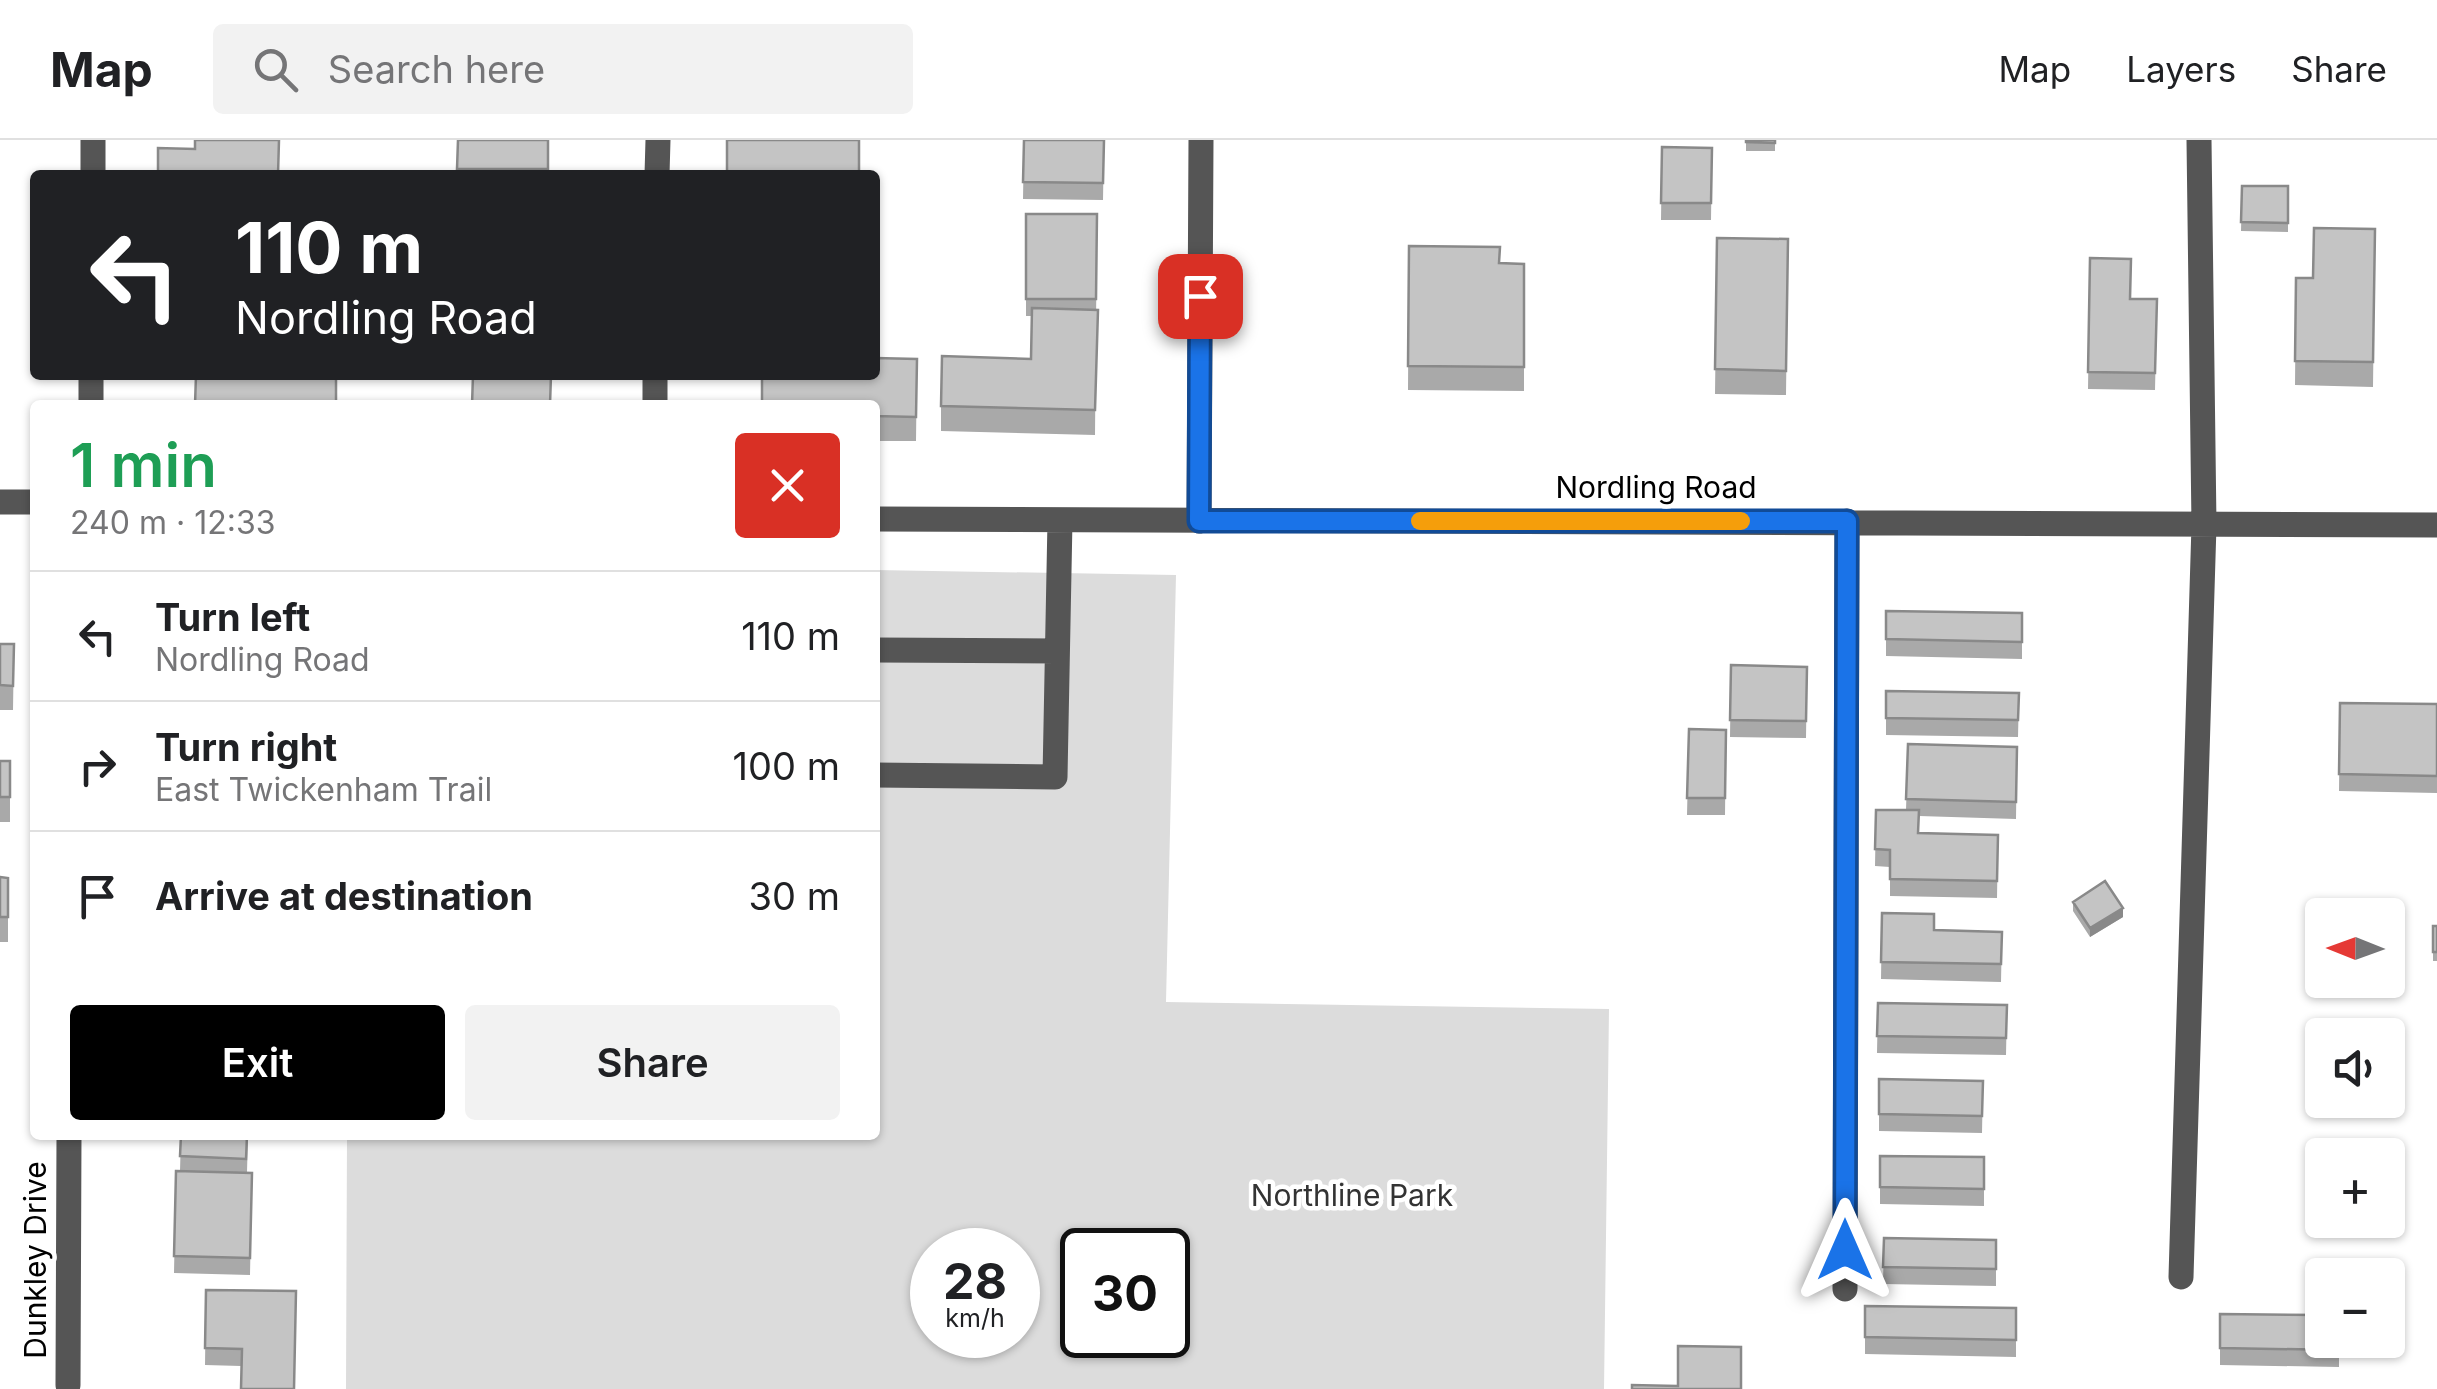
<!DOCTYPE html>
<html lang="en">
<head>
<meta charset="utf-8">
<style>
	:root { --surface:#fff; --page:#f2f2f2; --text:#202124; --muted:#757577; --line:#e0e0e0; --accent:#000 }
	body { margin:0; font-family:Inter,sans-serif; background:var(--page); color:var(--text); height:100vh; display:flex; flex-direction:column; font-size:38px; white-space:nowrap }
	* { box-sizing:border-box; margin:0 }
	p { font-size:32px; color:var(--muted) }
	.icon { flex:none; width:55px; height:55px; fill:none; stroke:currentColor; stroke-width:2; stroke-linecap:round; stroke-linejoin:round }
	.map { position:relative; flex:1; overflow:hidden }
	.side { position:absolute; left:30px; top:260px; width:850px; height:740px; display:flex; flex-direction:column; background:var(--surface); border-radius:10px; box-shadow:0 2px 8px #0004 }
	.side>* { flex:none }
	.banner { position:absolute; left:30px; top:30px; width:850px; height:210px; border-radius:10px; box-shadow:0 2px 8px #0004; background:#202124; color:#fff; overflow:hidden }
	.needle { width:65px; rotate:271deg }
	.fabs { position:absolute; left:2305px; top:758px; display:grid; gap:20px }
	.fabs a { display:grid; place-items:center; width:100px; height:100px; border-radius:10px; background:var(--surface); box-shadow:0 2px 8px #0004; font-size:50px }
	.speed { position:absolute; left:910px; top:1088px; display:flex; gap:20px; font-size:50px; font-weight:700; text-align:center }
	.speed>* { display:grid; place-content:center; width:130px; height:130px; border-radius:50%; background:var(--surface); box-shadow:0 2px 8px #0004; line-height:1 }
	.speed small { font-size:25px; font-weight:400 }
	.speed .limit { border:5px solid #111; border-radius:15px; background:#fff; color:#111 }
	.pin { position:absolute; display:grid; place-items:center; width:85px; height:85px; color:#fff; margin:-42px; border-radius:20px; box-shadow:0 5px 15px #0006 }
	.me { position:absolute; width:110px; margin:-55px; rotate:0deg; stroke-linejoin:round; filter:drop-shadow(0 0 8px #0008) }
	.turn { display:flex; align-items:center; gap:35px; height:210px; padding:0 40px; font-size:45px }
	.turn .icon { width:130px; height:130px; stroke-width:2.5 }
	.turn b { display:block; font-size:70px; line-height:85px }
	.round { display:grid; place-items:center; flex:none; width:105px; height:105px; border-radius:10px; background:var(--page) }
	.summary { display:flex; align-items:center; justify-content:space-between; height:170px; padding:0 40px }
	h1 { font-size:60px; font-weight:600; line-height:75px; color:#1e9e55 }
	.button { display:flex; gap:20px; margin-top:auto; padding:20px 40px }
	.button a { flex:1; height:115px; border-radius:10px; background:var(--accent); color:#fff; font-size:40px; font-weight:600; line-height:115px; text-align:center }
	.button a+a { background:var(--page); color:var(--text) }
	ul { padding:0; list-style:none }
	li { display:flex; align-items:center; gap:30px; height:130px; padding:0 40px; border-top:2px solid var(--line) }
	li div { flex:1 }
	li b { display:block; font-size:38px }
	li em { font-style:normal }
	header { display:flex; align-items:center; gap:60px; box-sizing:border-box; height:140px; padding:0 50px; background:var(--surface); border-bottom:2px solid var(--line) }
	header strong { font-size:48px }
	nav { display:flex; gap:55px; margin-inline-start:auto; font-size:35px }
	.search { width:700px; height:90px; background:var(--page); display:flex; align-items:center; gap:25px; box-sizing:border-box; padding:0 35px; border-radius:10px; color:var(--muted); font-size:38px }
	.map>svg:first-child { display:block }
	.green { fill:#dcdcdc; fill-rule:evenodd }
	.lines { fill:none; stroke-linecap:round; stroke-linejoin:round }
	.minor { stroke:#555; stroke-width:25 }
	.wall { fill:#a9a9a9 }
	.shaded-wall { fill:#898989 }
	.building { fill:#c4c4c4; stroke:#898989; stroke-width:2.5 }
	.route-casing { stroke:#114b97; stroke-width:25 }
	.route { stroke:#1a73e8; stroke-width:18 }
	.slow { stroke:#f59e0b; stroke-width:18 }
	.labels { text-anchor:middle; stroke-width:9; stroke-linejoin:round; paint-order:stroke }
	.street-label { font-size:30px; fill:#000; stroke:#fff }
	.park-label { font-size:30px; fill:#333; stroke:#fff }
</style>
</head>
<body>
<header>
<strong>Map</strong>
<div class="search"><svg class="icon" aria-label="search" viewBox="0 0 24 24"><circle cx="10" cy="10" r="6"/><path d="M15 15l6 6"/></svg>Search here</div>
<nav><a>Map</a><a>Layers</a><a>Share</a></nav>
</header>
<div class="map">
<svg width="2437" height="1249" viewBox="0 0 2437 1249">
	<rect width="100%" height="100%" fill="#fff"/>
	<path class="green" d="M875,430L1176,435L1166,862L1609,869L1604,1249H346L347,995H875ZM932,1110H1018V1195H932ZM1082,1110H1168V1195H1082Z"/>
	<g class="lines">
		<path class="minor" d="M93,35V0
			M657,35L658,0
			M91,265V235
			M655,265V235
			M0,362H35
			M875,379L2437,385
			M1199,381L1201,0
			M875,510L1057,511
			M875,635L1055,637L1060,380
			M2181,1137L2204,385L2199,0
			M1845,1149L1847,381
			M68,1245L69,995"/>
	</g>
	<path class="wall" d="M458,0H548V35H457Z
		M1024,0H1104L1103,60L1023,59Z
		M1746,0H1775V11H1746Z
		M1662,7L1712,8L1711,80H1661Z
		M2242,46H2288V92L2241,91Z
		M1026,74H1097L1095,295L941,291V266L1031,219L1032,176H1026Z
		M2375,89L2373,247L2295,245L2296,138H2313Z
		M1717,98L1788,99L1786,255L1715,254Z
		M1409,106L1500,123L1524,124V251L1408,250Z
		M2090,118L2130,159H2157L2155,250L2088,249Z
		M917,219L916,301H875V265Z
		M1886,471L2022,473V519L1886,516Z
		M0,504H14L13,570H0Z
		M1731,525L1807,527L1806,598L1730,597Z
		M1886,551L2019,553L2018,597L1886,595Z
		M2340,563L2437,564V653L2339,651Z
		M1689,589L1726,590L1725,675H1687Z
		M1908,604L2017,607L2016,679L1919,676V693L1998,695L1997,758L1890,756V727L1875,726L1876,670H1906Z
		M0,621H10V682H0Z
		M0,737L8,738V802H0Z
		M2073,762L2123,777L2090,797L2073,771Z
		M1882,773L1934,790L2002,792L2001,842L1881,839Z
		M2433,786H2437V821H2433Z
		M1878,863L2007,865L2006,915L1877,913Z
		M1879,939L1983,941L1982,993L1879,991Z
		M181,995H248L247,1032L252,1033L250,1135L174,1133L176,1031H180Z
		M1880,1016L1984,1017V1066L1880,1064Z
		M1884,1098L1996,1100V1146L1883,1144Z
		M206,1150L296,1151L241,1226L205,1225Z
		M1865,1166L2016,1168V1217L1865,1214Z
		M2220,1174L2339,1200V1227L2220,1225Z"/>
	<path class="shaded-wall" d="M2123,768V777L2090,797V788Z"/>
	<path class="building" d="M195,0H279L278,35H158V8L195,9Z
		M458,0H548V29H457Z
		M727,0H859V35H727Z
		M1024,0H1104L1103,43L1023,42Z
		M1746,0H1775V3L1746,2Z
		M1662,7L1712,8L1711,63H1661Z
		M2242,46H2288V83L2241,82Z
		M1026,74H1097L1096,159H1026Z
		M2314,88L2375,89L2373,222L2295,221L2296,138H2313Z
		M1717,98L1788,99L1786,231L1715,229Z
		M1409,106L1500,107L1499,123L1524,124V227L1408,226Z
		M2090,118L2131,119L2130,159H2157L2155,233L2088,232Z
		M1032,168L1098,170L1095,270L941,266L942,216L1031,219Z
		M875,218L917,219L916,277L875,276V265H762V235H875Z
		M196,235H336V265H195Z
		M473,235H551L550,265H472Z
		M1886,471L2022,473V502L1886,499Z
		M0,504H14L13,546L0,545Z
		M1731,525L1807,527L1806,581L1730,580Z
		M1886,551L2019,553L2018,580L1886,578Z
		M2340,563L2437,564V636L2339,634Z
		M1689,589L1726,590L1725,658H1687Z
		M1908,604L2017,607L2016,662L1906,659Z
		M0,621H10V657H0Z
		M1876,670H1919L1918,693L1998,695L1997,741L1890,739V710L1875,709Z
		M0,737L8,738V777H0Z
		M2105,741L2123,768L2090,788L2073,762Z
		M1882,773L1934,774V790L2002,792L2001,824L1881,822Z
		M2433,786H2437V812H2433Z
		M1878,863L2007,865L2006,898L1877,896Z
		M1879,939L1983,941L1982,976L1879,974Z
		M181,995H247L246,1019L180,1016Z
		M1880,1016L1984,1017V1049L1880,1047Z
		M176,1031L252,1033L250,1118L174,1116Z
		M1884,1098L1996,1100V1129L1883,1127Z
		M206,1150L296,1151L294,1249H241L242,1209L205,1208Z
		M1865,1166L2016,1168V1200L1865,1197Z
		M2220,1174L2322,1175V1200H2339V1210L2220,1208Z
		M1678,1206L1741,1207V1249H1632V1245L1678,1246Z"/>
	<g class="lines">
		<defs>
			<path id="route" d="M1200,156L1199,381H1847L1845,1110"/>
		</defs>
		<use href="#route" class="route-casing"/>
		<use href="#route" class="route"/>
		<path class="slow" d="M1420,381H1741"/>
	</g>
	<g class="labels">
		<g class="street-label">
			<text x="1656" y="358">Nordling Road</text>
			<text transform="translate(36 1120) rotate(-90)" y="10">Dunkley Drive</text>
		</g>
		<g class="park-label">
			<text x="1352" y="1066">Northline Park</text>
		</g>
	</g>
</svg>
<div class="fabs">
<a><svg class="needle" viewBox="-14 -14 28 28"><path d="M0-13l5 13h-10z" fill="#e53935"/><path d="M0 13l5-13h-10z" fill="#757577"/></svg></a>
<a><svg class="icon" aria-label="sound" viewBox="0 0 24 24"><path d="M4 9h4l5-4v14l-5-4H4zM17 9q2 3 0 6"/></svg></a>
<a>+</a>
<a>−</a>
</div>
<div class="speed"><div>28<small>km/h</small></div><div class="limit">30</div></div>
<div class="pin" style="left:1200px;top:156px;background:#d93025"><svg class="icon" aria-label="arrive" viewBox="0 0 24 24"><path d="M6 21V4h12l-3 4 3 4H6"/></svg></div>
<svg class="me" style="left:1845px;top:1110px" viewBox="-20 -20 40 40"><path d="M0-17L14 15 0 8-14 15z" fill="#1a73e8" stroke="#fff" stroke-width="4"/></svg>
<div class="banner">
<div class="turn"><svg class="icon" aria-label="left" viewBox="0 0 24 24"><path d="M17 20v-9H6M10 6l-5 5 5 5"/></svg><div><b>110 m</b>Nordling Road</div></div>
</div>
<section class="side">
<div class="summary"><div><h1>1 min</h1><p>240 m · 12:33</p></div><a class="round" style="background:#d93025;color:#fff"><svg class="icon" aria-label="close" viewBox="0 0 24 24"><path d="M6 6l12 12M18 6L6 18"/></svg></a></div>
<ul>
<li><svg class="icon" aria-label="left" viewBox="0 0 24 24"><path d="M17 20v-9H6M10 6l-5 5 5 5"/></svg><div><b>Turn left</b><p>Nordling Road</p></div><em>110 m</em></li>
<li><svg class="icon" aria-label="right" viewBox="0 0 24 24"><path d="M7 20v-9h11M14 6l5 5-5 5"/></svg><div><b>Turn right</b><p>East Twickenham Trail</p></div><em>100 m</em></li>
<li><svg class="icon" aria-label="arrive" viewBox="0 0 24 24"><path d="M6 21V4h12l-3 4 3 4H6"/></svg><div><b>Arrive at destination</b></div><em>30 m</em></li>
</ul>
<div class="button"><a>Exit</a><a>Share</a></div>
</section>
</div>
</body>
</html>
